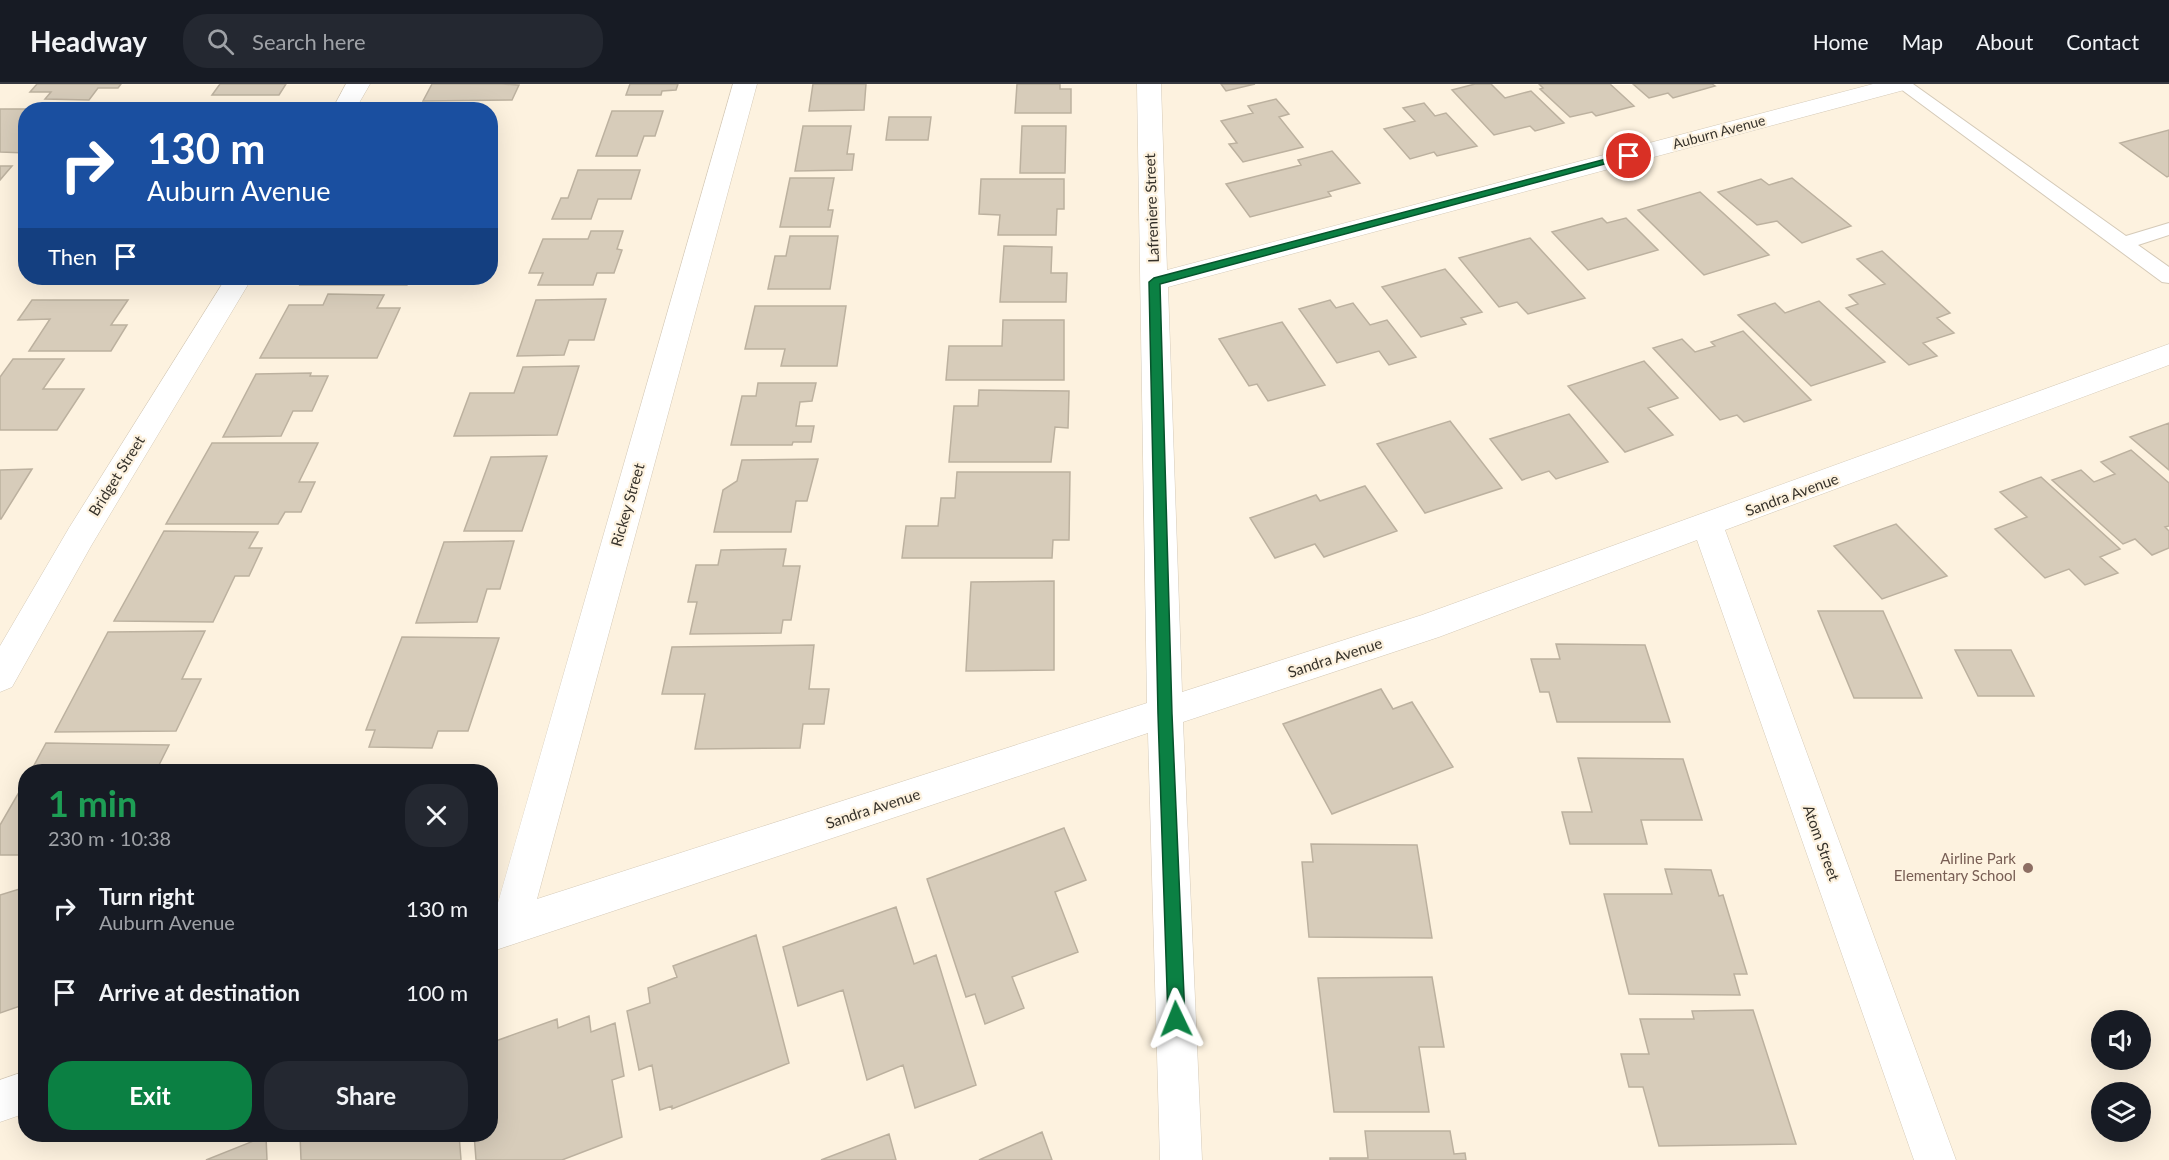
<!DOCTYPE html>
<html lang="en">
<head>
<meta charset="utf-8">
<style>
	:root { --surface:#171b24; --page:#242831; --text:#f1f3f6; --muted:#9ea1a6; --line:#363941; --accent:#0b8043 }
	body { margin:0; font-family:Lato,sans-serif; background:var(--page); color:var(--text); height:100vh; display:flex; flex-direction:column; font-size:22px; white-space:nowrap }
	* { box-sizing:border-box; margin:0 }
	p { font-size:20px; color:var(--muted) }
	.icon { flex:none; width:33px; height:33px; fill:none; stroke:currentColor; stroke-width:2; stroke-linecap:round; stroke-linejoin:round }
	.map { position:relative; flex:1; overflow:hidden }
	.sheet { position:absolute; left:18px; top:680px; width:480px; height:378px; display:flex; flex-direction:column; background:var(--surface); border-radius:24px; box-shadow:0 6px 24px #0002 }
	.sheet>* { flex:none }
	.guide { position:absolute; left:18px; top:18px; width:480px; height:183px; border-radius:24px; box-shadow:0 6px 24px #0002; background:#1a4fa0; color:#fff; overflow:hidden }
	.fabs { position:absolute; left:2091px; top:926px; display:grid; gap:12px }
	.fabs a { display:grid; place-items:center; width:60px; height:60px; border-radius:50%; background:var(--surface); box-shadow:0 6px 24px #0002; font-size:30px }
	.pin { position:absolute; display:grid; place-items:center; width:51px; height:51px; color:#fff; margin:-26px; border:3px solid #fff; border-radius:50%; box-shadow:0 2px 6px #0007 }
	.me { position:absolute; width:66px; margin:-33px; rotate:358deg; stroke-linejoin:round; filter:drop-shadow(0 0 4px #0008) }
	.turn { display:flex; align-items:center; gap:21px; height:126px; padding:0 30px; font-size:27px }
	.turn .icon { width:78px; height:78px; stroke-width:2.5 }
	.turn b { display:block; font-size:42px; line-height:51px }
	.then { display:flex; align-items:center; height:57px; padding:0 30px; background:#0003; gap:12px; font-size:22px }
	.round { display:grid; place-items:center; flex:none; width:63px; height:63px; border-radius:24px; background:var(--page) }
	.head { display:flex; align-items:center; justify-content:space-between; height:102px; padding:0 30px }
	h1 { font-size:36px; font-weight:700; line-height:45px; color:#1e9e55 }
	.action { display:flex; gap:12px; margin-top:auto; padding:12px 30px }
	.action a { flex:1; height:69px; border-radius:24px; background:var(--accent); color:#fff; font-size:24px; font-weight:700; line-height:69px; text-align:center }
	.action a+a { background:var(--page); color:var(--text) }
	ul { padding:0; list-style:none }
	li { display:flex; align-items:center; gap:18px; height:84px; padding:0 30px }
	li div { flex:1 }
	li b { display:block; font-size:22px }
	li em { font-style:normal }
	header { display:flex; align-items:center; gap:36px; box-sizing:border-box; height:84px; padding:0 30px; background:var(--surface); border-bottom:2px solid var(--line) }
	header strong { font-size:28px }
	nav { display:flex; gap:33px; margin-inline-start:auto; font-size:21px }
	.search { width:420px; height:54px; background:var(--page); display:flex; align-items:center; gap:15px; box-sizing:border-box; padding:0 21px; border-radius:24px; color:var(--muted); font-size:22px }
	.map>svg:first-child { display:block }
	.building { fill:#d7ccba; stroke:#bcb19f; stroke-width:1.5 }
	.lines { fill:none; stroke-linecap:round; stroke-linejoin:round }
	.service-casing { stroke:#d5cab8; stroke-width:2 }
	.minor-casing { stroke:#d5cab8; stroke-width:1 }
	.service { fill:#fff; fill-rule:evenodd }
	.minor { fill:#fff; fill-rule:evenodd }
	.route { fill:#0b8043; stroke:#07532c; stroke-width:1.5 }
	.education-dot { fill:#8d6e63; stroke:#fdf2df; stroke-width:2 }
	.labels { text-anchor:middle; stroke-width:4.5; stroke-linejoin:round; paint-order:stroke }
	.far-street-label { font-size:14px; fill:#35312a; stroke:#fdf2df }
	.street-label { font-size:15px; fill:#35312a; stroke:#fdf2df }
	.education-label { font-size:15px; fill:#785e54; stroke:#fdf2df; text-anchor:end }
</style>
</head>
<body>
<header>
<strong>Headway</strong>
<div class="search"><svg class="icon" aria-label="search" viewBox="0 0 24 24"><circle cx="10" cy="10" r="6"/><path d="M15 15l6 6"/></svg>Search here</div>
<nav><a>Home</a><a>Map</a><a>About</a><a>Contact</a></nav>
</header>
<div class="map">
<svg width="2169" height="1076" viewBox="0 0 2169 1076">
	<rect width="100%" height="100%" fill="#fdf2df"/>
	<path class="building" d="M37,0H121L118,4H98L89,16L45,15L51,8H30Z
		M220,0H286L279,11H212Z
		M432,0H502L519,1L512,16L423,17Z
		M630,0H678L676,6L662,7L661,11H626Z
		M813,0H866L864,26L809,27Z
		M1017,0H1060V5H1071V29H1015Z
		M1221,0H1255L1226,7Z
		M1475,0H1491L1505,14L1531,7L1564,39L1535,47L1530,42L1494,51L1452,6Z
		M1539,0H1610L1634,22L1596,32L1592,28L1570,33L1540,5L1543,4Z
		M1633,0H1712L1715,2L1673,14L1668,9L1649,14Z
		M1276,15L1289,30L1279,33L1303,63L1243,78L1229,60L1237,59L1221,37L1253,29L1248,22Z
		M1424,19L1435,32L1446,29L1477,62L1437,72L1434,68L1410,75L1384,45L1415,37L1403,24Z
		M0,25H54L26,26V69L0,68Z
		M612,27H663L655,52H644L637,72H596Z
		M889,33H931L928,56H886Z
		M803,42H851L847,70H854L852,86L795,87Z
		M1022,42H1066L1065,89H1020Z
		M2169,46V92L2167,93L2120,59Z
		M1332,67L1360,99L1328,108L1331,112L1250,133L1226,100L1301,81L1298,76Z
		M0,82H12L0,96Z
		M578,86H640L631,115H598L591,135H552L561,114H568Z
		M790,94H834L828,126H833L830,143H780Z
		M1792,94L1851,142L1802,159L1777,137L1757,141L1718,108L1761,95L1769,101Z
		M981,95H1064V125H1057L1056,151H998L1000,131L979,130Z
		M1700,108L1769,171L1704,191L1638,126Z
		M1602,134L1607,139L1626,134L1658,166L1588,186L1552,148Z
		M591,147H623L617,165L622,166L614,189H597L593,201H538L543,189H529L543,155H588Z
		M790,152H838L830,205H768L775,172H786Z
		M1530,154L1585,214L1528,230L1517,218L1499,223L1459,174Z
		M1004,162L1052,163L1051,189H1067L1066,218H1000Z
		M1882,167L1950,229L1937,234L1954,249L1923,259L1937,272L1909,281L1846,224L1858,220L1849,211L1885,200L1857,175Z
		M1445,185L1482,228L1461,234L1466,240L1421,253L1382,203Z
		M304,194H410L407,201H300Z
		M328,210L384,211L377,224H400L377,274H260L289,221H323Z
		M606,215L594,256H569L564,271L517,272L536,216Z
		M32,216H128L111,241H127L111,267H29L50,235L18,236Z
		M1330,216L1336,224L1353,219L1370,241L1387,236L1416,273L1389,281L1379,267L1337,279L1299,225Z
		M1819,217L1885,278L1811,302L1738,231L1775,219L1785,229Z
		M755,222H846L837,282H781L785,265H745Z
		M1003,236H1064V296H946L949,262H1002Z
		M1282,238L1325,301L1268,317L1257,300L1249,302L1219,255Z
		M1743,247L1811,316L1744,338L1737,331L1720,336L1653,264L1682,255L1695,268L1715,262L1711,258Z
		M13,275H64L43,305H84L57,346H0V293Z
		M1644,277L1678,314L1648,324L1673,351L1625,368L1568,302Z
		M579,282L557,351L454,352L470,309H514L523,283Z
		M311,289L310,292H328L312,327H293L281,352L223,353L256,290Z
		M758,299H816L812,317L800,318L796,342H814L811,358H793L792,361H731L742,312H756Z
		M979,306L1069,307L1068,344L1055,343L1051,378H949L954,322H978Z
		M1569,330L1608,378L1556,395L1549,387L1522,396L1490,355Z
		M1450,337L1502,404L1425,429L1377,360Z
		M2169,339V386L2130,353Z
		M212,359H318L299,398H315L301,428H285L278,440H166Z
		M2131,366L2169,399V442L2165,443L2169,447V464L2152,471L2135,455L2123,460L2052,396L2081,386L2094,398L2115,390L2101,378Z
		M547,372L522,447H464L491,373Z
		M818,375L807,417H796L791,448H714L723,406L737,397L742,376Z
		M32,385L1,435H0V386Z
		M957,388H1070L1069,456H1053L1052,474H902L906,442H938L941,414H955Z
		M2041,393L2120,465L2100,473L2118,489L2085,501L2069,485L2045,494L1995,445L2027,433L2000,408Z
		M1365,402L1397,447L1324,473L1315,460L1275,474L1250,434L1316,411L1320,417Z
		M1896,440L1947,492L1882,515L1834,462Z
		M164,447L258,448L249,464H262L249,492H235L213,538L114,537Z
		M514,457L500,505H487L477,538L416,539L444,458Z
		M786,465L783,482H800L791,536H783L781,549L690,550L697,518H688L696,481H718L721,466Z
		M1054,497V586L966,587L971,498Z
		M1818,527H1883L1922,614H1854Z
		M205,547L182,595H201L176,647L55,648L108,548Z
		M402,553L499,554L468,647H438L432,664L369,663L375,646H366Z
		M1556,560L1645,561L1670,638H1557L1549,608H1540L1531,575H1560Z
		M814,561L809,605H829L824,640H803L800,664L695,665L705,610H662L672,563Z
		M1955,566H2011L2034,612H1978Z
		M1381,605L1393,625L1412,618L1453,683L1332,730L1283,640Z
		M46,659L169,661L156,687H31Z
		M1578,674L1683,675L1702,736H1641L1647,760H1570L1562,728H1592Z
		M310,682L450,683L449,687H308Z
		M26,696V771H0V741Z
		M1064,744L1086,796L1055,808L1078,868L1012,893L1024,924L985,940L975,910L966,913L927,795Z
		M1311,760L1417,761L1432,854L1309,853L1302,778H1313Z
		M1665,785L1711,786L1719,812L1723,811L1747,890H1734L1740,911L1629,910L1604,810H1672Z
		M26,803V920L0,929V811Z
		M896,823L914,880L936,871L976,1001L915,1024L903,981L867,996L843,906L798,922L783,863Z
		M756,851L789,979L672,1025V1022L660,1026L652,981L639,986L627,927L650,919L648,904L677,893L673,882Z
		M1432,893L1444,963H1419L1429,1028H1334L1318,894Z
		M1753,926L1796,1060L1659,1062L1643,1003H1629L1621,970H1649L1640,935H1694L1692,927Z
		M589,932L591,948L615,939L624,992L612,996L622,1053L562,1076H476L474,1050H490V959L557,935L558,944Z
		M1365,1047H1450L1454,1070L1465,1069L1466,1076H1330V1074H1368Z
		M1042,1048L1052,1076H979Z
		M300,1050H459L461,1076H301Z
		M889,1050L896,1076H821Z
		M266,1052L267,1076H206Z"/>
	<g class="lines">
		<defs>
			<path id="service" d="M1894,0H1913L2126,152L2169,139V151L2138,161L2169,183V199L2162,198Z"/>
			<path id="minor" d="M346,0H370L355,26H332Z
				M733,0H757L537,815L1147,619L1137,0H1161L1167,186L1873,0H1912L1908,5L1168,203L1182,608L1422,531L2169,260V281L1725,446L1956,1076H1914L1697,456L1439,553L1183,638L1202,1076H1160L1148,649L490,868V830L495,829Z
				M226,194H252L91,462L12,603L0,608V562L69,444Z
				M26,987V1029L0,1038V996Z"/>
		</defs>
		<use href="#service" class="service-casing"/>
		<use href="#minor" class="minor-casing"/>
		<use href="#service" class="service"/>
		<use href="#minor" class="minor"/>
	</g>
	<path class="route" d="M1625,70L1634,72L1160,200L1172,630L1185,935L1182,941L1176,944L1170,941L1168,935L1158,630L1149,198L1154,194Z"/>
	<circle class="education-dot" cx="2028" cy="784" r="6"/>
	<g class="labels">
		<g class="far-street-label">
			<text transform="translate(1719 48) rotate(-15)" y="5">Auburn Avenue</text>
		</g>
		<g class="street-label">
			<text transform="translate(1152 124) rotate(-92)" y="5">Lafreniere Street</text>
			<text transform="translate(117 392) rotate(-58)" y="5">Bridget Street</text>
			<text transform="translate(1792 411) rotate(-20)" y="5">Sandra Avenue</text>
			<text transform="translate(628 421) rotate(-74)" y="5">Rickey Street</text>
			<text transform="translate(1335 574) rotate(-18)" y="5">Sandra Avenue</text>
			<text transform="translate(873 725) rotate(-18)" y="5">Sandra Avenue</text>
			<text transform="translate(1821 759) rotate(70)" y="5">Atom Street</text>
		</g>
		<g class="education-label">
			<text x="2016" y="780">Airline Park<tspan x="2016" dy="17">Elementary School</tspan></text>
		</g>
	</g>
</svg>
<div class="fabs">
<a><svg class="icon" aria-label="sound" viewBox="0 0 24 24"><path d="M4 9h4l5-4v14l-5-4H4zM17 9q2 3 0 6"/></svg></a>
<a><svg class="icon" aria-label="layers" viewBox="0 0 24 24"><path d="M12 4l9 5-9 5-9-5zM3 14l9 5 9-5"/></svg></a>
</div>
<div class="pin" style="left:1629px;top:72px;background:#d93025"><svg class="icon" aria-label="arrive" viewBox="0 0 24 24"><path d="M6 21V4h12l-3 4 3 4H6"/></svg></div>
<svg class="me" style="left:1176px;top:935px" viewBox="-20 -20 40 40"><path d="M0-17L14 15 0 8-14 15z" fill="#0b8043" stroke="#fff" stroke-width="4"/></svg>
<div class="guide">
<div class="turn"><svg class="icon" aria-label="right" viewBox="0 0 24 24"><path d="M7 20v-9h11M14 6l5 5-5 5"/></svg><div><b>130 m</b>Auburn Avenue</div></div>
<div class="then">Then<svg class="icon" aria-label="arrive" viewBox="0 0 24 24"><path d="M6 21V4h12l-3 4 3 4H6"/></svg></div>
</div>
<section class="sheet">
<div class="head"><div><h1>1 min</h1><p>230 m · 10:38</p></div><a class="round"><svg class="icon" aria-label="close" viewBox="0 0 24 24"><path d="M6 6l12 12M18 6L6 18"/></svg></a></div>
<ul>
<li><svg class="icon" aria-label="right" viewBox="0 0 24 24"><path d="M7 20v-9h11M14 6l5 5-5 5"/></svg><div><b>Turn right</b><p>Auburn Avenue</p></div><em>130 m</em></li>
<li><svg class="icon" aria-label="arrive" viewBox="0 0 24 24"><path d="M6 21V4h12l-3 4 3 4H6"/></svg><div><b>Arrive at destination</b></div><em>100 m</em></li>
</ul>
<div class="action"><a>Exit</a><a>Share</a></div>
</section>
</div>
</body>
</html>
